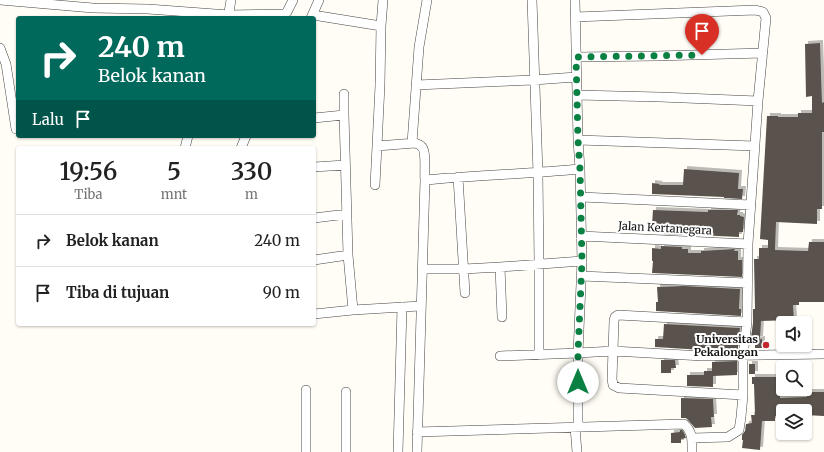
<!DOCTYPE html>
<html lang="id">
<head>
<meta charset="utf-8">
<style>
	:root { --surface:#fff; --page:#f2f2f2; --text:#222; --muted:#767676; --line:#e0e0e0 }
	body { margin:0; font-family:Merriweather,serif; background:var(--page); color:var(--text); height:100vh; display:flex; flex-direction:column; font-size:15px; white-space:nowrap }
	* { box-sizing:border-box; margin:0 }
	p { font-size:13px; color:var(--muted) }
	.icon { flex:none; width:22px; height:22px; fill:none; stroke:currentColor; stroke-width:2; stroke-linecap:round; stroke-linejoin:round }
	.map { position:relative; flex:1; overflow:hidden }
	.drawer { position:absolute; left:16px; top:146px; width:300px; height:180px; display:flex; flex-direction:column; background:var(--surface); border-radius:4px; box-shadow:0 1px 3px #0004 }
	.drawer>* { flex:none }
	.hud { position:absolute; left:16px; top:16px; width:300px; height:122px; border-radius:4px; box-shadow:0 1px 3px #0004; background:#00695c; color:#fff; overflow:hidden }
	.fabs { position:absolute; left:776px; top:316px; display:grid; gap:8px }
	.fabs a { display:grid; place-items:center; width:36px; height:36px; border-radius:4px; background:var(--surface); box-shadow:0 1px 3px #0004; font-size:20px }
	.pin { position:absolute; display:grid; place-items:center; width:34px; height:34px; color:#fff; margin:-41px -17px; border-radius:50% 50% 50% 0; rotate:-45deg; box-shadow:0 0 4px #0007 }
	.pin .icon { rotate:45deg }
	.me { position:absolute; width:44px; margin:-22px; rotate:0deg; stroke-linejoin:round; filter:drop-shadow(0 0 3px #0008) }
	.turn { display:flex; align-items:center; gap:14px; height:84px; padding:0 16px; font-size:18px }
	.turn .icon { width:52px; height:52px; stroke-width:2.5 }
	.turn b { display:block; font-size:28px; line-height:34px }
	.then { display:flex; align-items:center; height:38px; padding:0 16px; background:#0003; gap:8px; font-size:15px }
	.eta { display:flex; justify-content:space-evenly; align-items:center; height:68px; text-align:center }
	.eta b { font-size:24px; font-weight:600; line-height:28px }
	ul { padding:0; list-style:none }
	li { display:flex; align-items:center; gap:12px; height:52px; padding:0 16px; border-top:1px solid var(--line) }
	li div { flex:1 }
	li b { display:block; font-size:15px }
	li em { font-style:normal }
	.map>svg:first-child { display:block }
	.building { fill:#5a524d; filter:url(#shadow) }
	.lines { fill:none; stroke-linecap:round; stroke-linejoin:round }
	.street-casing { stroke:#444; stroke-width:10 }
	.street { stroke:#fff; stroke-width:9 }
	.route { stroke:#0b8043; stroke-width:7; stroke-dasharray:0 12.6 }
	.poi-dot { fill:#c4262e; stroke:#fff; stroke-width:1.5 }
	.labels { text-anchor:middle; stroke-width:4; stroke-linejoin:round; paint-order:stroke }
	.street-label { font-size:11px; fill:#111; stroke:#fff }
	.poi-label { font-size:11px; font-weight:bold; fill:#111; stroke:#fff; text-anchor:end }
</style>
</head>
<body>
<div class="map">
<svg width="824" height="452" viewBox="0 0 824 452">
	<defs>
		<filter id="shadow"><feDropShadow dx="3" dy="-3" stdDeviation="0" flood-color="#0004"/></filter>
	</defs>
	<rect width="100%" height="100%" fill="#fffdf5"/>
	<path class="building" d="M820,43L822,103L824,102V132H822V209H817V224L776,222L775,250L808,251L809,242H824V302H799V305H793L794,320L761,321L760,339H753V337H751L753,323V309H755L754,259H759V248H768V240L760,239L767,116H778V117H798V113H812V96L806,97L805,44Z
		M684,169L739,173L738,189H743L742,199L724,198V197L652,194V183L660,184L659,185H683Z
		M653,210L708,212V210H738L737,215H740V216L744,217L743,232H739V237L697,235V232H683L682,235L662,234V232L653,231V225H652Z
		M661,246L682,247V249H688V253H701V251L735,249L734,251H738V260H742V277L652,273L653,261H652V248L661,249Z
		M684,286L740,289L739,309H741V316L656,311V302H658L657,287Z
		M664,324L740,328L739,337H738V349L703,350L655,347V339H663Z
		M762,339V348H755V340Z
		M661,360H675L676,368H671V373H661Z
		M737,361V375L713,376V387L687,386V375H704V371H712V362Z
		M749,364H755V374H749Z
		M752,377H780V398L807,397V392H824V416L805,415V411H783V416H775V421H762L760,450L742,448L743,440H742V435L745,431L746,424L752,423L751,415H755L754,384H752Z
		M681,398L713,399L714,417H711L712,427L695,428L688,420L686,418H681Z
		M680,430H682L684,433L686,438L681,439V443H671V433L680,432Z"/>
	<g class="lines">
		<defs>
			<path id="street" d="M0,0L93,8L148,9L229,15L284,14L287,12L293,0
				M383,0L381,26L380,85L377,146L415,143C417,144 419,144 421,146C427,150 424,172 425,180L417,452
				M532,0L538,173L539,264V355
				M575,0L578,140L580,169L582,261L578,353L613,351L703,356L824,354
				M313,15L381,26
				M575,17L755,10L763,12L766,18L758,101L748,244L747,322L743,356V395L741,417L739,430L728,437L692,438
				M228,18L231,0
				M311,18L319,0
				M0,48L6,64L16,129
				M576,57L656,56L763,53
				M416,85L534,80L576,77
				M577,95L660,97L758,101
				M344,115V94
				M314,118L344,115L348,255L353,310L314,314
				M578,140L755,146
				M412,143L419,47L427,0
				M185,148L188,136
				M241,148L246,136
				M314,167L345,165
				M458,177L465,293
				M425,180C476,175 528,174 580,169
				M375,185L377,146
				M581,197L668,201L751,205
				M314,218L347,214
				M581,236L748,244
				M314,260L348,255
				M500,267L502,317
				M422,269H464L500,267L582,261
				M581,276L747,283
				M353,310L420,306
				M500,356L578,353V427
				M346,392V452
				M743,395L619,388L613,385L612,379L614,321L615,317L618,315L747,322
				M575,427L577,452
				M417,432L684,424C693,432 692,440 692,452
				M306,452V390
				M398,452L402,307"/>
		</defs>
		<use href="#street" class="street-casing"/>
		<use href="#street" class="street"/>
	</g>
	<g class="lines">
		<path class="route" d="M578,382V353L582,261L580,169L578,140L576,57L702,55"/>
	</g>
	<circle class="poi-dot" cx="766" cy="345" r="4"/>
	<g class="labels">
		<g class="street-label">
			<text transform="translate(665 228) rotate(3)" y="4">Jalan Kertanegara</text>
		</g>
		<g class="poi-label">
			<text x="758" y="343">Universitas<tspan x="758" dy="13">Pekalongan</tspan></text>
		</g>
	</g>
</svg>
<div class="fabs">
<a><svg class="icon" aria-label="sound" viewBox="0 0 24 24"><path d="M4 9h4l5-4v14l-5-4H4zM17 9q2 3 0 6"/></svg></a>
<a><svg class="icon" aria-label="search" viewBox="0 0 24 24"><circle cx="10" cy="10" r="6"/><path d="M15 15l6 6"/></svg></a>
<a><svg class="icon" aria-label="layers" viewBox="0 0 24 24"><path d="M12 4l9 5-9 5-9-5zM3 14l9 5 9-5"/></svg></a>
</div>
<div class="pin" style="left:702px;top:55px;background:#d93025"><svg class="icon" aria-label="arrive" viewBox="0 0 24 24"><path d="M6 21V4h12l-3 4 3 4H6"/></svg></div>
<svg class="me" style="left:578px;top:382px" viewBox="-20 -20 40 40"><circle r="19" fill="#fff"/><path d="M0-13L10 11 0 6-10 11z" fill="#0b8043"/></svg>
<div class="hud">
<div class="turn"><svg class="icon" aria-label="right" viewBox="0 0 24 24"><path d="M7 20v-9h11M14 6l5 5-5 5"/></svg><div><b>240 m</b>Belok kanan</div></div>
<div class="then">Lalu<svg class="icon" aria-label="arrive" viewBox="0 0 24 24"><path d="M6 21V4h12l-3 4 3 4H6"/></svg></div>
</div>
<section class="drawer">
<div class="eta">
<div><b>19:56</b><p>Tiba</p></div>
<div><b>5</b><p>mnt</p></div>
<div><b>330</b><p>m</p></div>
</div>
<ul>
<li><svg class="icon" aria-label="right" viewBox="0 0 24 24"><path d="M7 20v-9h11M14 6l5 5-5 5"/></svg><div><b>Belok kanan</b></div><em>240 m</em></li>
<li><svg class="icon" aria-label="arrive" viewBox="0 0 24 24"><path d="M6 21V4h12l-3 4 3 4H6"/></svg><div><b>Tiba di tujuan</b></div><em>90 m</em></li>
</ul>
</section>
</div>
</body>
</html>
